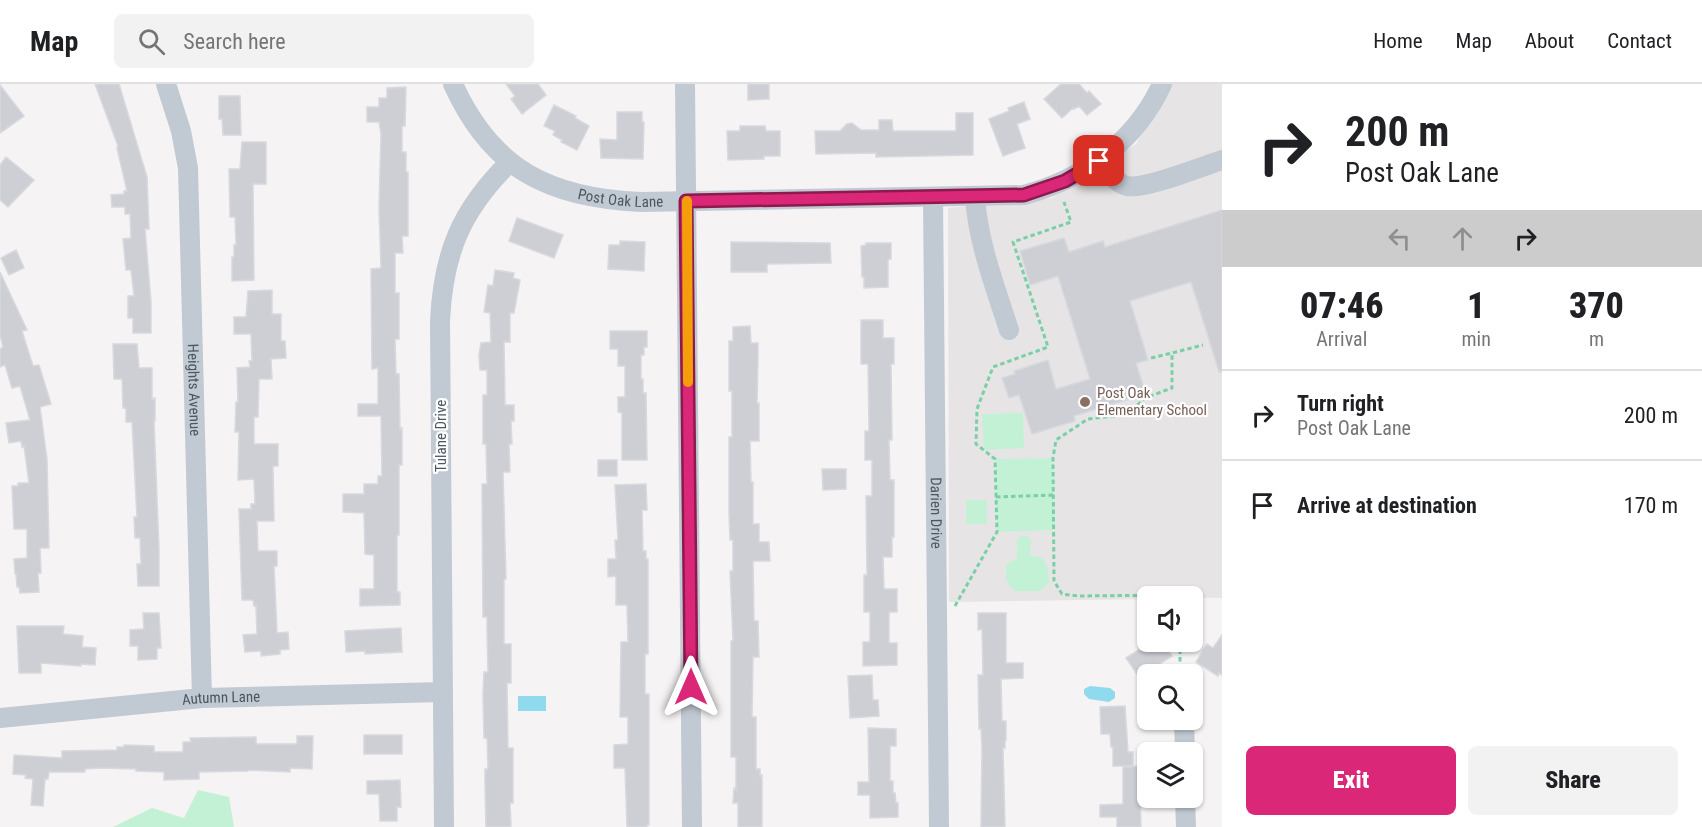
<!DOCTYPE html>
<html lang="en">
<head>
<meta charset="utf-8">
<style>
	:root { --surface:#fff; --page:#f2f2f2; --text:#202124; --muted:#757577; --line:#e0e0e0; --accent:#db2777 }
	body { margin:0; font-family:"Roboto Condensed",sans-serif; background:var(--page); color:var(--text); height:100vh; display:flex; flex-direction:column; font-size:22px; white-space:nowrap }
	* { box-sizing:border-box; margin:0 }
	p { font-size:20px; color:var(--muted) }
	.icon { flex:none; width:33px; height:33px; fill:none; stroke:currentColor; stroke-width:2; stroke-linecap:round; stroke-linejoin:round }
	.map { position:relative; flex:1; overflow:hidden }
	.details { display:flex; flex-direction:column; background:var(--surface); width:480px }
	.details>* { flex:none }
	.top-card { background:#fff; color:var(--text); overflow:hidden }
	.buttons { position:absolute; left:1137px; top:502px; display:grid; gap:12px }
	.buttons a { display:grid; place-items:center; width:66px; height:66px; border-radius:9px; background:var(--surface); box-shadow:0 2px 4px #0004; font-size:30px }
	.pin { position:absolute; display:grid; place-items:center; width:51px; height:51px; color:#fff; margin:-26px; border-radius:12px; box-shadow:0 3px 9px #0006 }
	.me { position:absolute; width:66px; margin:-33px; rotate:0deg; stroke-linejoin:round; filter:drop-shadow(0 0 4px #0008) }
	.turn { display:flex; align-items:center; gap:21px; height:126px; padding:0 24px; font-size:27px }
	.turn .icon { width:78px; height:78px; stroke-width:2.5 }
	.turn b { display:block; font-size:42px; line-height:51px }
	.lanes { display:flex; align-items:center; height:57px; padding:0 24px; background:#0003; justify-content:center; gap:30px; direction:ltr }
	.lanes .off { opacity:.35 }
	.eta { display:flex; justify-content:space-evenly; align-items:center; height:102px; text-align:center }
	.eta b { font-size:36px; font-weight:800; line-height:42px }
	.button { display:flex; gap:12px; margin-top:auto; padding:12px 24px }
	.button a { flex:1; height:69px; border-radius:9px; background:var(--accent); color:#fff; font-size:24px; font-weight:800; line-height:69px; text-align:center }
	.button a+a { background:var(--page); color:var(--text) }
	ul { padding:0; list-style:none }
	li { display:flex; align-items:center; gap:18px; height:90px; padding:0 24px; border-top:2px solid var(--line) }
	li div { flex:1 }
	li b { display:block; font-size:22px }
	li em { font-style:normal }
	header { display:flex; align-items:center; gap:36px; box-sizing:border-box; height:84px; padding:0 30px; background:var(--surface); border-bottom:2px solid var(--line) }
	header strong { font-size:28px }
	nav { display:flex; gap:33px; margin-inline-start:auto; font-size:21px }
	.search { width:420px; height:54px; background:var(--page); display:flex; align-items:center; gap:15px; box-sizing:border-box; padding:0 21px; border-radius:9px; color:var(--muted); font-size:22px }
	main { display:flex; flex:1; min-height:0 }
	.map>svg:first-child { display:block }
	.education { fill:#e6e4e5 }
	.green { fill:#c3f1d5 }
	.water { fill:#90daee }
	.building { fill:#cdcfd5; stroke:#d7d9de; stroke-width:1.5 }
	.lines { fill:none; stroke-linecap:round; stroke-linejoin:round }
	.path { stroke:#7ad0a6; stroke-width:3; stroke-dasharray:4.5 3; stroke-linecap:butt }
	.minor { stroke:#c1cad2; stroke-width:20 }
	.route-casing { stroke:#8e194d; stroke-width:15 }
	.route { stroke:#db2777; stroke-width:10 }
	.slow { stroke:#f59e0b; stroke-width:10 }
	.education-dot { fill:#8d6e63; stroke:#fff; stroke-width:2 }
	.labels { text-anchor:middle; stroke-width:4.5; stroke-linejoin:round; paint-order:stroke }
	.street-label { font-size:15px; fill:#4a5661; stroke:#fff }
	.education-label { font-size:15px; fill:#785e54; stroke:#fff; text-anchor:start }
</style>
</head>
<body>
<header>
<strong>Map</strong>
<div class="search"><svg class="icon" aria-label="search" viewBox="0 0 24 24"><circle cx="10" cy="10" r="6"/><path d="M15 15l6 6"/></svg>Search here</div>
<nav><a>Home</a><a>Map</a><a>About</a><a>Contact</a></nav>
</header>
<main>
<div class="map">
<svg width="1222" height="743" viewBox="0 0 1222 743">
	<rect width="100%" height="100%" fill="#f5f3f3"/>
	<path class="education" d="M1170,0H1222V514L1148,513L1147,515L949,518L948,124L1052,114L1136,60Z"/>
	<path class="green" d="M1023,329L1024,364L984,366L982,330Z
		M1053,374L1055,446L997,448L995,375Z
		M966,416H987V440H966Z
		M1021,452H1028L1031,457L1030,472L1042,473L1048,485L1049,498L1040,507H1014L1006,496V481L1017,474V457Z
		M198,706L229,713L234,743H113L152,724L184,734Z"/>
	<path class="water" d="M1090,602L1110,604L1115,608V614L1109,618L1089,615L1084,610V605Z
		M518,612H546V627H518Z"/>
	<path class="building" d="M95,0H119L147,93L149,145H145L151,218V249H133V234H128V212H134L131,186H126L123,155L131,154L130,130H125V123H112L111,111L124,110V107H127L117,64L118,62Z
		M506,0H538L546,11L522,30L511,15L515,12Z
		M748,0H769V15L748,16Z
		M1061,0H1079L1087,9L1089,7L1101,20L1087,31L1079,22L1074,25L1073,24L1062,34L1044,15Z
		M0,1L24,32L0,49Z
		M406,3L405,42H402V68H406V88H408V152H402L403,169H395V209H399V255H395L396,290H399L400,345L402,344V381H399V451H397V508H400V521L360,522V505H374V471L365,470L364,429L343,428V410H364V400H378V392H382L381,332H358V320H378V284L372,285L371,185L381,184L379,125L381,50L379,38H367V23H379V14H387V4Z
		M219,12H240L241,51H223L222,35H219Z
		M1024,18L1030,35L1017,40L1025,64L1003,72L989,35L1009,27L1008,24Z
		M554,21L576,32L575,34L589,42L577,66L561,58L562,56L553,51L555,47L544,42Z
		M617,28H642V38H644L643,75L601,74L600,55L617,56Z
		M956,29H973V71L876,73V69L816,70L815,47H840L847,40L852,39L861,46H879V36H892L893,47H956Z
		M740,42H765L766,47H780V72H764V75L728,76L727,47H740Z
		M242,58H266V100H253L254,196L232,197V173H234V161H236L235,133H230L229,85H240Z
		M6,73L34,96L8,123L0,116V81Z
		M1222,126V288H1219L1191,198L1130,217L1148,276L1136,279L1146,310L1074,332L1075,337L1032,350L1019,311L1009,314L1002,294L1015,290L1014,287L1048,276L1056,305L1090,295L1058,192L1030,201L1020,167L1064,154L1069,168L1103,157L1105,163Z
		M517,134L563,151L554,174L509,157Z
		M620,157L645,158L644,187L608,185L609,161H620Z
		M731,158L830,159L831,179L767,180V188H731Z
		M866,159H891V175H888V203L864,204V193H862L861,162L866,161Z
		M16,166L24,184L9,191L1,174Z
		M495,186L514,189L513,194L520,196L514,229H510V258H504L505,321H514V337H511L512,360H509L510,388H503L506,495H504V560H511V599H507L508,664H513V719H510L511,743H486L485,701V685H488L487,654H484L483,611L484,588H488L487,547V533H483L482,400H487L486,360H483V311H487V286H480L479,271L481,259L491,258L490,229L484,228L488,201L493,202Z
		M0,188L27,246L22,247L33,282L39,281L51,320L40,323L47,375L49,464H40L41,489H38L39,508L20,509L19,503H17L16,490H15L14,475L27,474V445H14L12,402H18V399H29L24,362L22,363L21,357L9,359L6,339L30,336L20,302L12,304L5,281L0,283V265L3,263L0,251Z
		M272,206V230H281V257H285L286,274L271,275L272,295H259L258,333H254V360H278V382H273L274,437H257L258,467H277V482H274L277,549L288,548L289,565L280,566V570L261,572V567L245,568L243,551L257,550L256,522H254L253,516H242L239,425H251V420H255L254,395L238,396L239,348H235L236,318H238L237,284L250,283L249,277H252L251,250H234V233H246L248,207Z
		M861,236H883V254H894V280H891L892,356H889L890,396H894V453H892V473H883L884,505H897V528H889V559H897V581L863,582V558H870V528H864V491H867L866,412H872V376H865V347H869L868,280H861Z
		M750,242L751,259H758V275L757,319H759V357H750L751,398H753V440H759V458H769L770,477H753L754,537H758L759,573H753L752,633H756V685H760V692L762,691V743H738V719H733L734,704L736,705V673H731V557H733L730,487H733V456H730L729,428V353H732V307H729V257H733V243Z
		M610,247H647V263H644V271H641V295H643V309H646L647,376H622V329L618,328V313H625V282H618V265H610Z
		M113,260H137L139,284H152V315L155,314V337H154L159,465V502H138L137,480H141L140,454H135L134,433H137L132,338H126V324H123L122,295H114Z
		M598,376H617V392H598Z
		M822,385H846V405L823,406Z
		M646,400L647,426H642L643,467H646V475H648V570H645V610H649V741H647V743H627L625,684H614V661L628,660V633H620L621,558H628L627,521H616V492L608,493V475H616L615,456H618L615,401Z
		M143,529H159L161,564H157V575L138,576V562H130V546L144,545Z
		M978,529H1006V579H1023V594L1001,595L1002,637H1006V656L1005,657V664H1003L1005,743H981L982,665L981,645H979L978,591H983L982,545L978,546Z
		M17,542H64L63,550L83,552L82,563L96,564L95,581L81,580V582L41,579V589H19Z
		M401,544L402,568L365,570V567L346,568L345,547Z
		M1222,551V591L1219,589L1218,592L1196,578L1207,560L1213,564Z
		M1151,558H1163L1172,572L1150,586L1152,589L1141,596L1126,574Z
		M872,591L873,616H878L879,632L850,634L848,592Z
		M1125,622L1128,668H1133V682H1113V663H1111L1110,650H1101L1100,623Z
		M868,644L896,645V662H890V697H893V709H895L896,719H898V733L870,734V711H858V698H869Z
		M364,651H402V670H364Z
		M297,652H313L312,685L290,684V688L248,686V687L199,688V695L164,696V688L136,687V685L100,684L85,685V688H49L48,695H45L43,722L31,721L33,695L25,694L26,691L13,690L14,671L62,674V667L117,666V663H124V661L154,662V668H183V658H191L190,654L256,653V660H297Z
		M1145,682V710H1140L1141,743H1117V733H1100V721L1123,720V683Z
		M400,696L401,723H397V737H380L379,710H367V697Z"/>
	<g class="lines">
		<path class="path" d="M1151,274L1172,269
			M996,413L1054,411
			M1180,513V511L1078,512L1062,510L1054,497L1053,374L1056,356L1088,335L1114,332L1131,327L1145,314L1172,304V269L1203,261
			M955,522L997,448L995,375L976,360L977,325L993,283L1048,263L1013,158L1071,138L1064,118
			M1180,558V591"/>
		<g class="minor">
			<path id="s1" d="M166,0L181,47L188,84L202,614"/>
			<path id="s2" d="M453,0C492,86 550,114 641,118L1024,111C1084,95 1136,57 1162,0"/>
			<path d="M685,0L692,743"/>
			<path d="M1099,77C1106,86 1115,99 1127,102C1144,106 1203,82 1222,76"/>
			<path d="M975,113C978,159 995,202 1009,246"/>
			<path id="s3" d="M933,114L939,743"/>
			<path id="s4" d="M0,634L202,614L443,608"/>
			<path d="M1184,636L1185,669"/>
			<path d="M1185,714L1186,743"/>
			<path d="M444,743L440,237C443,170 461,126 509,79"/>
		</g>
	</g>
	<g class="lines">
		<defs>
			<path id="route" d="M691,603L686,117L1024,111L1065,97L1099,77"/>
		</defs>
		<use href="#route" class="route-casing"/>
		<use href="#route" class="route"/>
		<path class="slow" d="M687,117L688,298"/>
	</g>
	<circle class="education-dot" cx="1085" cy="318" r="6"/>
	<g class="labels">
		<g class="street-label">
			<text dy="5" stroke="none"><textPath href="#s2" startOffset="216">Post Oak Lane</textPath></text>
			<text dy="5" stroke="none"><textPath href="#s1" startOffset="309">Heights Avenue</textPath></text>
			<text transform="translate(441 352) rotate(-90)" y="5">Tulane Drive</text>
			<text dy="5" stroke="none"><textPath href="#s3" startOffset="315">Darien Drive</textPath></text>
			<text dy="5" stroke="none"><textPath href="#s4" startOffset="222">Autumn Lane</textPath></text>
		</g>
		<g class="education-label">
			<text x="1097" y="314">Post Oak<tspan x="1097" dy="17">Elementary School</tspan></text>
		</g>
	</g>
</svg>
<div class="buttons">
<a><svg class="icon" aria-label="sound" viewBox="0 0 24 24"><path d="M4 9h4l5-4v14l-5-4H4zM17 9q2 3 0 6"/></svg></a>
<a><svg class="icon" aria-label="search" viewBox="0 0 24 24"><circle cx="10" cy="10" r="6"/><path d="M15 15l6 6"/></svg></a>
<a><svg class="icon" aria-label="layers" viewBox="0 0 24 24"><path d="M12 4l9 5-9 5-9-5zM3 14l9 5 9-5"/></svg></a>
</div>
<div class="pin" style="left:1099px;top:77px;background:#d93025"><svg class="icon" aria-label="arrive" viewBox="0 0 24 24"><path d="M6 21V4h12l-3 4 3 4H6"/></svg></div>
<svg class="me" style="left:691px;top:603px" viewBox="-20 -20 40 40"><path d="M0-17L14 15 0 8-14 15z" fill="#db2777" stroke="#fff" stroke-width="4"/></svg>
</div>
<section class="details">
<div class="top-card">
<div class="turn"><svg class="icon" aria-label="right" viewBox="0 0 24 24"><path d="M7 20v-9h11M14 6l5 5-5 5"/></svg><div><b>200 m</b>Post Oak Lane</div></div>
<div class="lanes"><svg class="icon off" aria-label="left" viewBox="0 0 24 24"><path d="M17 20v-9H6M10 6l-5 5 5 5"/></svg><svg class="icon off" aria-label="ahead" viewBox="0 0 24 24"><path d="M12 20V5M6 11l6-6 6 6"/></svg><svg class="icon" aria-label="right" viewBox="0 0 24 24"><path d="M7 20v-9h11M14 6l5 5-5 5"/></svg></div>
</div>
<div class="eta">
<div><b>07:46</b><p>Arrival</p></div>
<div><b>1</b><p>min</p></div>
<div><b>370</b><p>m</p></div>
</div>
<ul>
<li><svg class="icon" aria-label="right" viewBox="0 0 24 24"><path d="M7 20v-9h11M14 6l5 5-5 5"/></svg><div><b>Turn right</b><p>Post Oak Lane</p></div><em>200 m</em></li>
<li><svg class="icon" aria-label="arrive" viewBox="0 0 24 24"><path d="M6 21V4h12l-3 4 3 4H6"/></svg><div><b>Arrive at destination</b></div><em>170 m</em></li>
</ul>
<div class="button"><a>Exit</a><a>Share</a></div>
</section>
</main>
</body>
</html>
